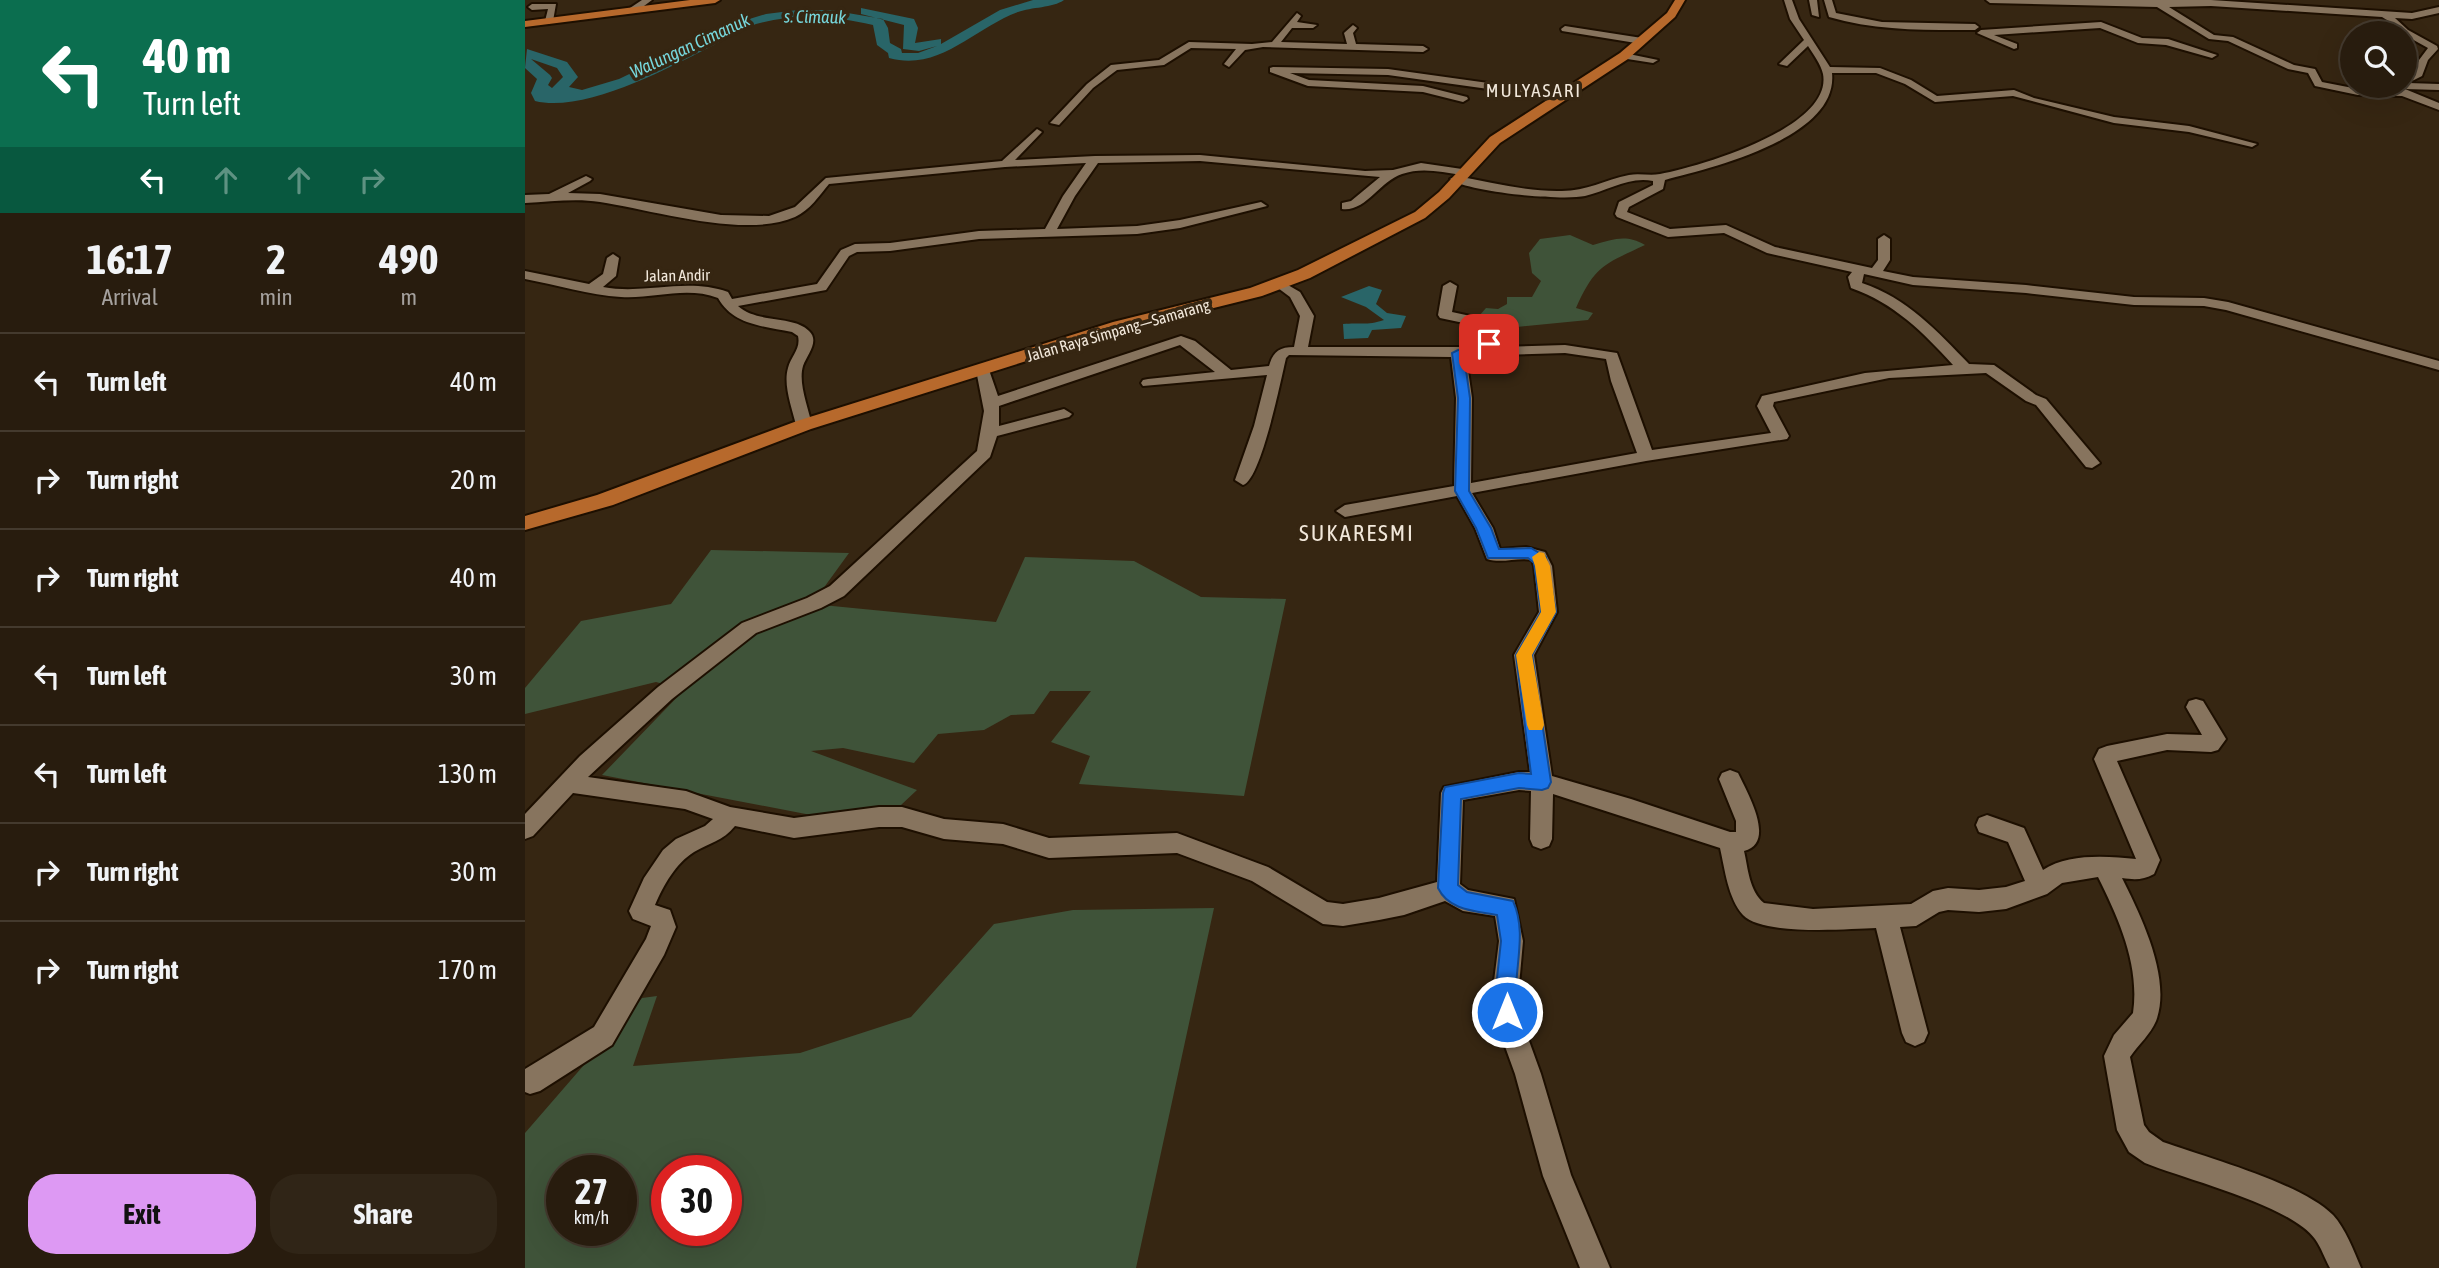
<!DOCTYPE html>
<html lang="en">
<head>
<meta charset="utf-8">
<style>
	:root { --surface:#281c0e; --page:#302517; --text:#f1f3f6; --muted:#a5a19e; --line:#443a2e; --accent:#dd99f3 }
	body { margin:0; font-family:"Asap Condensed",sans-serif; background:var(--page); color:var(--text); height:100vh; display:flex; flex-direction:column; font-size:26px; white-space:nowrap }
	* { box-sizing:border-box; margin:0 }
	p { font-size:23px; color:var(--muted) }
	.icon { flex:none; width:38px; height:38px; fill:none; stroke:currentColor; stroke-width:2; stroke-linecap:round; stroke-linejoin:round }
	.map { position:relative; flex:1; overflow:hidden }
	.details { display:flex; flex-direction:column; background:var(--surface); width:525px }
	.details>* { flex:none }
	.guide { background:#0b6e4f; color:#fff; overflow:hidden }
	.buttons { position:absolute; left:1815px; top:21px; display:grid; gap:14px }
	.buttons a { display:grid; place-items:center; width:77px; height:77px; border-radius:50%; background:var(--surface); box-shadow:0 7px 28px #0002,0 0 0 2px var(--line); font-size:35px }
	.speed { position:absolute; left:21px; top:1155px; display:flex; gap:14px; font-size:35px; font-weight:700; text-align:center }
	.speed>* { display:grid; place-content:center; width:91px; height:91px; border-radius:50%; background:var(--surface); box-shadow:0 7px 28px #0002,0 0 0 2px var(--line); line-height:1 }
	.speed small { font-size:18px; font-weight:400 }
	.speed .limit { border:10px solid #d22; background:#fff; color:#111 }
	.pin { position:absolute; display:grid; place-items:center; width:60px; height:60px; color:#fff; margin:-30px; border-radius:14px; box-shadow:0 4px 10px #0006 }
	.me { position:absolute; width:77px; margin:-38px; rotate:0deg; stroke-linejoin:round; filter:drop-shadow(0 0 5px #0008) }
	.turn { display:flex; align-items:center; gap:24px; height:147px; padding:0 28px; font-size:32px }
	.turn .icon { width:91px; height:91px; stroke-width:2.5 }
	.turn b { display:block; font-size:49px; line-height:60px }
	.lanes { display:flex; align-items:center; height:66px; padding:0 28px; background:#0003; justify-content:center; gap:35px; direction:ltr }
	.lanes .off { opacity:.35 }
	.eta { display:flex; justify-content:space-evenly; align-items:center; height:119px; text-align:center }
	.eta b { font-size:42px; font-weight:700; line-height:49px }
	.cta { display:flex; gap:14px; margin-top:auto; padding:14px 28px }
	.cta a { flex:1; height:80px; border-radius:28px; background:var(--accent); color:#111; font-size:28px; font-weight:700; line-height:80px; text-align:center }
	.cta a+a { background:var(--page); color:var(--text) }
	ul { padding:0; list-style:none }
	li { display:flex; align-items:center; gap:21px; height:98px; padding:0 28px; border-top:2px solid var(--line) }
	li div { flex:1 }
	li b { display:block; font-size:26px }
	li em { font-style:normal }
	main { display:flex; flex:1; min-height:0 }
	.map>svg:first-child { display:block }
	.green { fill:#3f5339; fill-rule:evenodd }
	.water { fill:#296568 }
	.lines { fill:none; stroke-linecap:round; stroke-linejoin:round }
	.river { fill:#296568; fill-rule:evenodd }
	.minor-casing { stroke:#1d0f00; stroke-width:4 }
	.major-casing { stroke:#1d0f00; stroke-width:4 }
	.minor { fill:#87745e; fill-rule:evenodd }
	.major { fill:#b7692c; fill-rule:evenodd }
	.route { fill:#1a73e8; stroke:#114b97; stroke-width:2 }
	.slow { fill:#f59e0b }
	.labels { text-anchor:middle; stroke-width:7; stroke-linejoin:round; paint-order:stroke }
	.far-street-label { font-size:16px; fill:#f1e7da; stroke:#362612 }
	.far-water-label { font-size:18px; font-style:italic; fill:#76d6db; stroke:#362612 }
	.far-quarter-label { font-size:19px; letter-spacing:2px; fill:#f1e7da; stroke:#362612 }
	.quarter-label { font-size:23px; letter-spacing:2px; fill:#f1e7da; stroke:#362612 }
</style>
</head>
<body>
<main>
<section class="details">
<div class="guide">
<div class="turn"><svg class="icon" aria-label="left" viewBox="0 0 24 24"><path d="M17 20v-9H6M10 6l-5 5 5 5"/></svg><div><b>40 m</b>Turn left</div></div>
<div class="lanes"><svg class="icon" aria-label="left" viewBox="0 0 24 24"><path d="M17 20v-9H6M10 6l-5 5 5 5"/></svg><svg class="icon off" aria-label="ahead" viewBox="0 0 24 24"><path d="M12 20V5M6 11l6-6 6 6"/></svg><svg class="icon off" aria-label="ahead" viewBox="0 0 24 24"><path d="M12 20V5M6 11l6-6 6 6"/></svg><svg class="icon off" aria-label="right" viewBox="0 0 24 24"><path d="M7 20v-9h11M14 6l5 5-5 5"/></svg></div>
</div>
<div class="eta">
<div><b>16:17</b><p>Arrival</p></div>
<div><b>2</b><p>min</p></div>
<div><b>490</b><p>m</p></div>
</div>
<ul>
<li><svg class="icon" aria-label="left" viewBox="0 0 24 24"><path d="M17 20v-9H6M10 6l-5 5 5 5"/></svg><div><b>Turn left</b></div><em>40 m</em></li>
<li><svg class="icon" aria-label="right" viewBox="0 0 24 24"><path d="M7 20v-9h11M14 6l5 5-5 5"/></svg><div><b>Turn right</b></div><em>20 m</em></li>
<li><svg class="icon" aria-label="right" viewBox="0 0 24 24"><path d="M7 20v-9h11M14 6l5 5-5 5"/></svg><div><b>Turn right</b></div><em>40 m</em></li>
<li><svg class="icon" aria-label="left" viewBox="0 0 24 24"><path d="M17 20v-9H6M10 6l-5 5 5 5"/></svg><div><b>Turn left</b></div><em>30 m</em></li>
<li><svg class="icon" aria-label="left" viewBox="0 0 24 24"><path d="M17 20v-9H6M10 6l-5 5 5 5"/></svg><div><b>Turn left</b></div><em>130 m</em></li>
<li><svg class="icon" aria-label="right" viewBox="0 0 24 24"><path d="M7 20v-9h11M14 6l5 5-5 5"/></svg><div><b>Turn right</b></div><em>30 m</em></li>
<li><svg class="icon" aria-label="right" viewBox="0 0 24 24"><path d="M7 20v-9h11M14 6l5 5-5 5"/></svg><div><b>Turn right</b></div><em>170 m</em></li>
</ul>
<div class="cta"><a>Exit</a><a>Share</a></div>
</section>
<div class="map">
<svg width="1914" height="1268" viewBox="0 0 1914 1268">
	<rect width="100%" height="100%" fill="#362612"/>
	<path class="green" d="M1045,235L1068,245C1089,239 1101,234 1120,245C1080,264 1070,265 1051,308L1068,313L1063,320L992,327L954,316L961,308L973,309L982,304V297H1007L1016,281L1007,273L1004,253L1015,239Z
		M186,550L324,553L287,604L471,622L500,557L609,561L676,597L761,599L719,796L554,784L565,756L526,742L566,691H525L509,714L486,715L459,730L413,734L389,763L318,748L286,751L392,790L376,805L286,815L77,775L159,690L131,682L0,714V688L56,621L146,604Z
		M689,908L611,1268H0V1133L117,998L132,996L108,1066L275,1053L386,1017L469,924L548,910ZM37,1171H96V1230H37ZM142,1171H201V1230H142Z"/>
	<path class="water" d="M844,286L857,290L851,304L862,313L881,316L876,328L847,330L843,338L819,339L818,324C835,322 841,326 859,320L841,307L816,297Z"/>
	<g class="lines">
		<path class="river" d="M508,0H539C528,8 506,7 493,12C449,28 415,72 364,58L363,53L352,45L348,25C310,16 269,13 231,24C214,30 199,40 183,48C140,70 58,113 10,101L6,93L12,79L0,68L2,49L42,62L53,77L44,87L57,90L94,79L208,24L241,14L273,10H305L358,19L363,28L365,43L376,49L377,53H393L412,46L394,51L378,49L379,25L336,14V8L389,19L393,28L390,43L416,39V44L475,10ZM6,59L32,68L38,77L27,88L23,85L27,78L25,75Z"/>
		<defs>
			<path id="minor" d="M117,0H127L111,12H105V8Z
				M1259,0H1267L1274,19L1305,67L1355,68L1386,80L1412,96L1489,90L1509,98L1589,117L1664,126L1732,144L1727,147L1664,132L1589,123L1488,96L1410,102L1380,84L1351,73H1307C1314,138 1186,168 1140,180L1138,189L1104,207L1102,212L1145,229L1201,225L1250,247L1347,268L1353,260V239L1359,235L1365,239V260L1358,271L1388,277L1501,285L1609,297L1679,298L1703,302L1914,361V370L1701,310L1679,306L1609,305L1501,293L1388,285L1339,274L1337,283C1382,298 1412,331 1444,364L1469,365L1511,395L1521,399L1575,463L1567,468L1561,467L1511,405L1501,401L1461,373L1364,378L1249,402L1248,406L1264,436L1262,439L1121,461L947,493L968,528L975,549L1001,547L1020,552L1027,566L1032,612L1009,655L1027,776L1106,799L1205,832H1211V821L1194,779L1197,773L1205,770L1213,773C1222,792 1252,843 1219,851C1223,868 1224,891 1239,903L1288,909L1386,904L1408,891L1423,888L1454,890L1481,887L1500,881L1483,842L1454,832L1451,825L1454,818L1462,815L1499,828L1518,870C1543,853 1583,856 1611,859L1569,759L1574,749L1582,746L1642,734L1677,735L1661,707L1664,701L1671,699L1678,701L1701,739L1693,750L1686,752L1642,750L1592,761L1635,860L1629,874C1618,880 1610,880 1597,878C1616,916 1647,979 1631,1021C1625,1035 1614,1044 1605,1057L1619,1125L1624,1132L1638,1142C1683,1158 1776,1183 1808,1215C1820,1228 1829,1251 1836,1268H1805C1800,1259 1796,1247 1790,1239C1765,1205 1662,1180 1620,1163L1604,1152L1592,1130L1579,1056L1589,1035L1608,1013C1615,966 1594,919 1573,877L1537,883L1522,894L1481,909L1454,912L1423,910L1414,912L1391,926L1375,927L1403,1033L1399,1042L1390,1046L1381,1042L1377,1033L1351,928C1322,929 1238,936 1218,915C1203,898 1200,870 1195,848L1028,794L1027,839L1024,846L1016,849L1008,846L1005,839L1006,791L994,790L938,800L935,884L943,890L989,899L998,941L993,997L999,1027L1016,1074L1046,1175L1085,1268H1055L1018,1176L990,1074L973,1027L967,997L974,941L970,916L938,911L920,901L879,915L854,920L818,926L798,924L727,881L652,853L524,858L478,844L419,839L377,827H354L269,838L210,826C198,841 184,843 169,852C151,863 138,886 130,905L145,910L151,927L139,955L87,1045L15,1091L5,1094L0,1092V1069L69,1027L121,939L126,926L108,919L104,911L119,878L138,850L151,839L180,826L188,819L160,809L48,793L8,836L0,839V814L55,756L133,687L217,623L282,598L305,586L452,451L459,411L451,370L453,367H463L473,396L656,336L670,341L706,370L744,366C748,352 754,347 769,347L775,316L765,297L749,285L756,281L775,292L789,316L783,347H958L953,326L915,318L913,315L918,286L925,282L932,286L927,312L964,320L971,334L972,347L1040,345L1092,353L1127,450L1246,433L1232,406L1237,396L1340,373L1428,365C1398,332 1369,303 1326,288L1323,277L1327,272L1242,253L1199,233L1143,237L1092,217L1090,214L1094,202L1128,185V181C1104,176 1082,191 1060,196C1036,201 942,192 925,179L931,176C966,182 1001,192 1037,191C1061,191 1080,180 1104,175C1114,173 1125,176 1135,174C1173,167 1308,128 1298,74C1296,65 1289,55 1283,46L1262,66L1254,64L1279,40L1265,19ZM655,345L690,372L623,379L618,380L616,383L618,386L742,375L729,426L710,480L718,485C736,480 756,379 761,358L764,355L926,357L931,398L929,486L820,505L811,511L820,517L932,496L950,528L962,559C977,564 992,557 1007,560L1009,566L1014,612L989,655L1005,772H994L919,787L916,793L912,882L854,898L818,904L802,902L743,867L652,833L524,838L478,824L419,819L377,807H354L269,818L205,807L161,791L63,777L147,699L231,633L296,608L319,596L465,457L472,436L544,417L547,414L539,409L474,426V406ZM1040,353L1081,359L1086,381L1112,453L946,483L947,398L941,356Z
				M1284,0H1292L1294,17L1287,15Z
				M1299,0H1307L1311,13L1357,22L1450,24L1454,27L1450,30C1401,30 1351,31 1304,17Z
				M1461,0H1686L1887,13L1914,7V13L1887,19L1870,18L1883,30L1912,46L1913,49L1903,60L1897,76L1883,83L1914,84V90L1880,89L1914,103V110L1877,96L1833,95L1790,86L1783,73L1763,69L1703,41L1684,39L1632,7L1465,3ZM1686,6L1857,17L1870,25L1876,33L1903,48L1894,60L1889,73L1880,77V86H1868L1871,90L1833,89L1797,82L1790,69L1769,65L1708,37L1689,35L1644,7Z
				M31,4L28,21L24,24L20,21L23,9L7,10L3,7L7,4Z
				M772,13L776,16L772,22L792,25L788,28H767L756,42L822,44L819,33L828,25L832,28L828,33L831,44L898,46L903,49L898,52L738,47L720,50L704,67L699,64L711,49L666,48L639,65L592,70L568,88L534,125L525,123L562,84L586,65L634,60L664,42L727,44L747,42Z
				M1576,22L1617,38L1643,39L1692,55L1687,58L1641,45L1613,43L1575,28L1469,35L1492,44V48L1489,49L1452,33L1456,30Z
				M1040,26L1117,38L1122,41L1117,44L1037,31L1036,29Z
				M1099,53L1133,60L1128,63L1096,58V54Z
				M748,67L863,69L1034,93L1039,96L1034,99L863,75L765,73L784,80L898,86L942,97L943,99L938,102L898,92L783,86L745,72V68Z
				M512,129L517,132L490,160L570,156L675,155L840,171L868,170L896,163L937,169L943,172L937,175C916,172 897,167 877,174C855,181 841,212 817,209V203L826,201L855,177L675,161L573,163L550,196L532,229L612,226L655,220L736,202L742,206L655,228L612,234L454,239L365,251L332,252L324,256L301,290L213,306C233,324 269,315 284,331C295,341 282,355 278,366C273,383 283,407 287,425L279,430L271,425C267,408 258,385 263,368C266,356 276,349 273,336L267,332C238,326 208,325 193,298C161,286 129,299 96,297C64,295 32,285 0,279V271L64,284L78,274L82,258L88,254L94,258L91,276L78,287C120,295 161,277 203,292L207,299L292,284L316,250L330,244L365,243L454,231L520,229L538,196L561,163L480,167L304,184C294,196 285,210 270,217C220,239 128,210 75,202C50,198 25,202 0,203V195L24,194L61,176L67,179L65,181L43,193L75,194L196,215L244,216L270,207L301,178L477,161Z"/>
			<path id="major" d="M165,0H195L190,3L0,27V21Z
				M1150,0H1160L1150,17L1103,59L975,143L924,198L900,218L785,278L737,296L600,330L286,429L88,505L0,530V516L72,495L272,421L588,322L725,288L773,270L890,212L914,192L965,137L1095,53L1142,13Z"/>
		</defs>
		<use href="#minor" class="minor-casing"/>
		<use href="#major" class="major-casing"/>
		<use href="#minor" class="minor"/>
		<use href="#major" class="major"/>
	</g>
	<path class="route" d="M964,340L970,344L969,353L939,356L945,398L944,491L966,528L974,549L1006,548L1021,557L1031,612L1007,655L1026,782L1023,788L1017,790L994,788L936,799L933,885L942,892L988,901C1002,932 990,965 991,997C991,1006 993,1011 990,1019L982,1022L975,1019L970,997L976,941L972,915C951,911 924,911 913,888L918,793L920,787L994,773L1006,774L991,655L1016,612L1009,563L1003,558H963L951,528L930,491L933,398L927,353L933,350L959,347L960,341Z"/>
	<path class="slow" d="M1014,552L1019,553L1025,566L1031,612L1007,655L1019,725L1017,730H1004L1002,725L991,655L1016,612L1010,566L1007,557Z"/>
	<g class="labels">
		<g class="far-street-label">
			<text transform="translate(152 275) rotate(-1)" y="6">Jalan Andir</text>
			<text transform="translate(593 330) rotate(-16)" y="6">Jalan Raya Simpang—Samarang</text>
		</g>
		<g class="far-water-label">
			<text transform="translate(290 17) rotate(1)" y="6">s. Cimauk</text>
			<text transform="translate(165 46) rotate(-25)" y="6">Walungan Cimanuk</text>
		</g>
		<g class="far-quarter-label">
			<text x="1009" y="97">MULYASARI</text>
		</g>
		<g class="quarter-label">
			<text x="832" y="541">SUKARESMI</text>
		</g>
	</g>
</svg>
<div class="buttons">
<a><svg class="icon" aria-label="search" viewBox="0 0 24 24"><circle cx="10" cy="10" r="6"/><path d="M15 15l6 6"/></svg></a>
</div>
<div class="speed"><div>27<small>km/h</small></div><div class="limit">30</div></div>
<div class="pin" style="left:964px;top:344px;background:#d93025"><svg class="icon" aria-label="arrive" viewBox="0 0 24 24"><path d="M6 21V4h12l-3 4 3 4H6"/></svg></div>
<svg class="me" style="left:982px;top:1012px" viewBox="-20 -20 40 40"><circle r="17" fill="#1a73e8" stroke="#fff" stroke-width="3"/><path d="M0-11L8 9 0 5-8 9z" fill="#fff"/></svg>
</div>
</main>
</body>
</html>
